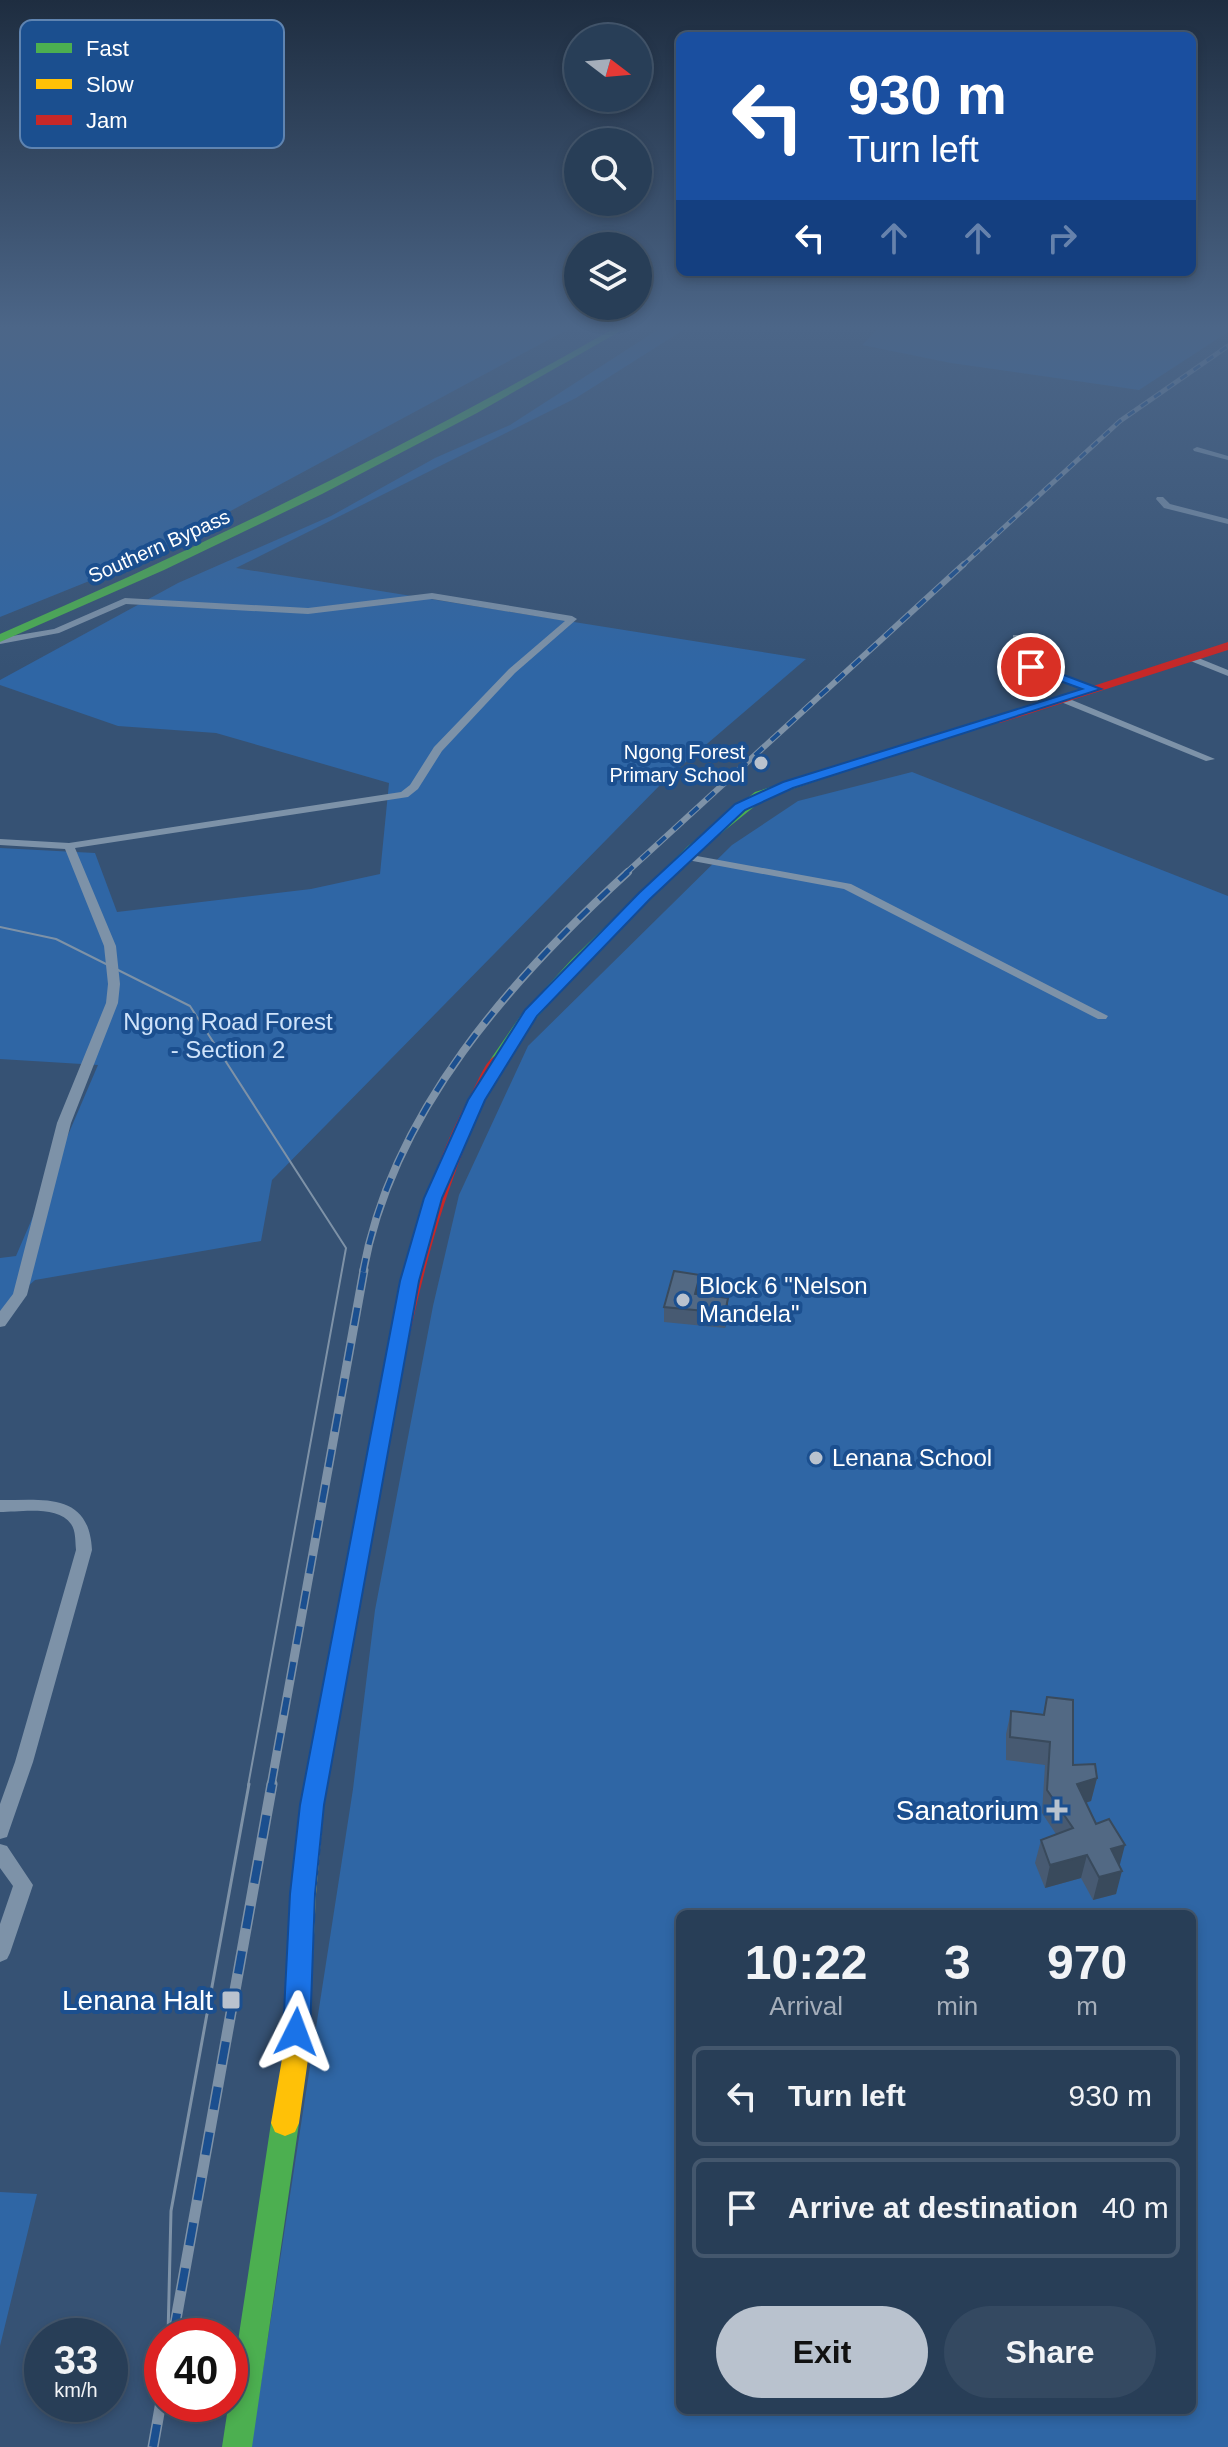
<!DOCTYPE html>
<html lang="en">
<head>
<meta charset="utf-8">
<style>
	:root { --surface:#283e57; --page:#344961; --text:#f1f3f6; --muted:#a5aeba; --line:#44576d; --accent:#b9c2ce }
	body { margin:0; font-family:Helvetica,sans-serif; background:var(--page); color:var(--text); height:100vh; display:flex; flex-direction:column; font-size:30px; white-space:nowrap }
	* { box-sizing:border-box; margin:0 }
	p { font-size:26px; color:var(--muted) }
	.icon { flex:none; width:44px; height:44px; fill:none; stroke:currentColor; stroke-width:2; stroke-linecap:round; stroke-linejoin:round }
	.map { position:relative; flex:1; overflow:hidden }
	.details { position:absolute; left:676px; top:1910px; width:520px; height:504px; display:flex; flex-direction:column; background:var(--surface); border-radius:12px; box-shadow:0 4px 12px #0003,0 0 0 2px var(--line) }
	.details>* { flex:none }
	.hud { position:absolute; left:676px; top:32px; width:520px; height:244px; border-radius:12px; box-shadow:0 4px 12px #0003,0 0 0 2px var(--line); background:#1a4fa0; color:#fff; overflow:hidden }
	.needle { width:52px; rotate:106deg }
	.fabs { position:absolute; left:564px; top:24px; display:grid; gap:16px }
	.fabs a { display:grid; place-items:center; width:88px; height:88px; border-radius:50%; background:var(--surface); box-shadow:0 4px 12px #0003,0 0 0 2px var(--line); font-size:40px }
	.speed { position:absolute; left:24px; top:2318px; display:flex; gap:16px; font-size:40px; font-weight:700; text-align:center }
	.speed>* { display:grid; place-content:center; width:104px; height:104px; border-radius:50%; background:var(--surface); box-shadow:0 4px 12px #0003,0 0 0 2px var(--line); line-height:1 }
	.speed small { font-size:20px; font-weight:400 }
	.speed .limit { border:12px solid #d22; background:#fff; color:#111 }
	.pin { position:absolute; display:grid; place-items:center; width:68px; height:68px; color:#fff; margin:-34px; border:4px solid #fff; border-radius:50%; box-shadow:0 2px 8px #0007 }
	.me { position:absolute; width:88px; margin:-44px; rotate:3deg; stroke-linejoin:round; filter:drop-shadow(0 0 6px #0008) }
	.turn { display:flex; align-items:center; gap:28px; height:168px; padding:0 40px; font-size:36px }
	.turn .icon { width:104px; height:104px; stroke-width:2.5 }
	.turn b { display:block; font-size:56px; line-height:68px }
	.lanes { display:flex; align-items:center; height:76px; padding:0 40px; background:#0003; justify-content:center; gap:40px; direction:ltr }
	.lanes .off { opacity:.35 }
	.eta { display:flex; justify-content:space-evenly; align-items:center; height:136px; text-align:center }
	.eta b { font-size:48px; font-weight:700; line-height:56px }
	.cta { display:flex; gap:16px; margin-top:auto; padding:16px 40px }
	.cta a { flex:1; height:92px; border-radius:48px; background:var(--accent); color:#111; font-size:32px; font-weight:700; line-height:92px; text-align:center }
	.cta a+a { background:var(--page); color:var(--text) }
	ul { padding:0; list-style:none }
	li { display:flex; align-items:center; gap:24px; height:100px; margin:0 16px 12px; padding:0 24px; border:4px solid var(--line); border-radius:12px }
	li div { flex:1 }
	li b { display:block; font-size:30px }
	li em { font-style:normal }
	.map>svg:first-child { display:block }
	.green { fill:#2f66a5; fill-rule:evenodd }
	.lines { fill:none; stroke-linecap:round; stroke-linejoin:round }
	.street { fill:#7d92a8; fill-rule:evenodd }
	.fast { fill:#4caf50; fill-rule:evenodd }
	.slow { fill:#ffc107; fill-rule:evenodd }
	.jam { fill:#c62828; fill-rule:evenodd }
	.tram-far1 { stroke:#7e92a7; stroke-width:2 }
	.tram { stroke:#7e92a7; stroke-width:3 }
	.rail-far4-casing { stroke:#7e92a7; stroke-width:5 }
	.rail-far3-casing { stroke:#7e92a7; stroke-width:6 }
	.rail-far2-casing { stroke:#7e92a7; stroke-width:8 }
	.rail-far1-casing { stroke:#7e92a7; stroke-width:9 }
	.rail-casing { stroke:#7e92a7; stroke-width:11 }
	.rail-far4 { stroke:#1b4f8f; stroke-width:3; stroke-dasharray:8; stroke-linecap:butt }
	.rail-far3 { stroke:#1b4f8f; stroke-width:4; stroke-dasharray:11; stroke-linecap:butt }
	.rail-far2 { stroke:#1b4f8f; stroke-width:5; stroke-dasharray:14; stroke-linecap:butt }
	.rail-far1 { stroke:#1b4f8f; stroke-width:6; stroke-dasharray:18; stroke-linecap:butt }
	.rail { stroke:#1b4f8f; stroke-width:8; stroke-dasharray:23; stroke-linecap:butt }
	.wall { fill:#475a72 }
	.shaded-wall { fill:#394a5c }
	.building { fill:#526984; stroke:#394a5c; stroke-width:2 }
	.route { fill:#1a73e8; stroke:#114b97; stroke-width:2 }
	.poi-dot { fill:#b9c2ce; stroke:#1b4f8f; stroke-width:3 }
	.labels { text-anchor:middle; stroke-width:8; stroke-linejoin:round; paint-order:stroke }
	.far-street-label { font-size:20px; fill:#fff; stroke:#1b4f8f }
	.far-poi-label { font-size:20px; fill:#fff; stroke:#1b4f8f; text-anchor:end }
	.park-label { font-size:24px; fill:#cfe3fa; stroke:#1b4f8f }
	.poi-label { font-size:24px; fill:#fff; stroke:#1b4f8f; text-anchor:start }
	.near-poi-label { font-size:28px; fill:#fff; stroke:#1b4f8f; text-anchor:end }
	.key { fill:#1b4f8f; stroke:#5f84b1; stroke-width:2 }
	.key-label { font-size:22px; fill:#fff }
</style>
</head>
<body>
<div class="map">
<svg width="1228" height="2447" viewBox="0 0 1228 2447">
	<rect width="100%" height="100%" fill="#365274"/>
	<path class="green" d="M0,325H576L134,563L0,617Z
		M665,325H691L576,398L236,568L806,659L666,779L272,1180L261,1241L35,1280L0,1311V1258L16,1256L98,1065L0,1059V848L95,853L117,912L311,889L380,874L389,783L216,733L118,726L0,685V680L178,583L331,516L435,458L510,425Z
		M882,325H1228V332L1139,390L951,363L862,345Z
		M912,772L1228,896V2447H251L353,1789L375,1610L433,1306L459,1195L528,1046L732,845L798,801ZM680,1914H1192V2410H680Z
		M0,2192L37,2194L0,2346Z"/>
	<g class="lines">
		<path class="street" d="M1197,447L1228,456V460L1194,451L1193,449Z
			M1157,497H1163L1170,504L1228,519V524L1164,508L1156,499Z
			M432,593L572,616L577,619L515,673L442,751L418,789L408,797L75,848L116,946L120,984L118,1003L71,1123L27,1295L5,1326L0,1327V1311L13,1294L57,1123L106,1003L108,984L104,946L65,849L0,845V839L69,843L401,792L410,785L434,747L509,669L565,621L432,599L308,614L126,604L59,633L0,644V638L54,629L125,598L308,608Z
			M1013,635H1019L1035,642L1036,665L1099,689L1091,691L1028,669L1027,645L1013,639Z
			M1191,655L1228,670V676L1188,660L1186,658Z
			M1061,698H1067L1215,759L1206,761L1061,702Z
			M686,854L851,884L1108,1016L1106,1019H1098L844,889L682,859L680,857Z
			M0,1500C45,1500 89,1492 92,1550L33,1762L9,1831L7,1837L0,1839V1804L15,1762L76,1550C75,1541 76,1531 71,1524C58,1505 20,1512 0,1512Z
			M0,1844L7,1846L33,1885L10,1953L7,1959L0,1962V1924L13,1886L0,1868Z"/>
		<path class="fast" d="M620,325H631L477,413L322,494L164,570L0,642V634C213,542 419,440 620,325Z
			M990,717L1001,720L765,798L698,852L583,966L533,1022L504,1063L498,1065L490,1060L521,1015L572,959L688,846L755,792Z
			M285,2110L295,2114L299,2123L252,2447H222L271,2123L275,2114Z"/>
		<path class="slow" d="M380,1430L387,1432L390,1437L324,1805L316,1894L308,2059L299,2123L295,2132L285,2136L275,2132L271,2123L282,2059L290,1894L300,1805L370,1437L373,1432Z"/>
		<path class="jam" d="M1228,642V650L1000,723L989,720Z
			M498,1055L506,1060C440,1181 414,1303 390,1437L387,1442H373L370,1437C392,1318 415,1195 474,1088C480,1078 486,1058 498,1055Z"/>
		<path class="tram-far1" d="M0,927L56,939L190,1006L346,1248L248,1786"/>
		<path class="tram" d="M168,2336L171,2211L249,1784"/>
		<defs>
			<path id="rail-far4" d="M962,566L1120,421L1228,346"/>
			<path id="rail-far3" d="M625,874L964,564"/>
			<path id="rail-far2" d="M363,1272C392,1112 512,978 628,872"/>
			<path id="rail-far1" d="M271,1786L364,1270"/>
			<path id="rail" d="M173,2336L272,1784
				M153,2447L162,2396"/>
		</defs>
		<use href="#rail-far4" class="rail-far4-casing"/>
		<use href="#rail-far3" class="rail-far3-casing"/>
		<use href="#rail-far2" class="rail-far2-casing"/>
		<use href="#rail-far1" class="rail-far1-casing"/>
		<use href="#rail" class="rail-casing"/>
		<use href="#rail-far4" class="rail-far4"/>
		<use href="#rail-far3" class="rail-far3"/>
		<use href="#rail-far2" class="rail-far2"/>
		<use href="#rail-far1" class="rail-far1"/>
		<use href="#rail" class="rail"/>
	</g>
	<path class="wall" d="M699,1290L698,1295L728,1313L725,1328L664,1322V1307Z
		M1047,1697L1073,1765L1097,1778L1091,1801L1086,1803L1120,1866L1116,1894L1093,1900L1081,1878L1045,1888L1035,1863L1041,1840L1056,1834L1042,1813L1045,1765L1006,1760V1734L1011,1711L1043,1714Z"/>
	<path class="shaded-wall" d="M700,1275L699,1290L694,1310L695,1294Z
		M728,1298V1313L725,1328V1313Z
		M1097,1778L1091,1801L1071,1807L1077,1784Z
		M1125,1845L1119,1868L1111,1849Z
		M1087,1855L1081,1878L1045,1888L1050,1865Z
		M1122,1871L1116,1894L1093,1900L1099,1877Z"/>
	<path class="building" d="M674,1271L700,1275L695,1294L728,1298L725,1313L664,1307Z
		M1047,1697L1073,1700V1765L1095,1764L1097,1778L1077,1784L1096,1824L1109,1819L1125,1845L1111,1849L1122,1871L1099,1877L1087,1855L1050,1865L1041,1840L1073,1828L1047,1790L1050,1742L1010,1737L1011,1711L1044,1715Z"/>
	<linearGradient id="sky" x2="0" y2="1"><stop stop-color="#1e2d40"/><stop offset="0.49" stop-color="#4c6688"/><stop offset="1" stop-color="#4c6688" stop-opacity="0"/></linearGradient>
	<rect width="1228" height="668" fill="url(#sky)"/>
	<path class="route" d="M1027,664H1035L1101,689L793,788L745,810L650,899L537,1016L485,1100L442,1198L419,1281L324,1805L315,1894L310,2032L306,2041L296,2044L287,2041L283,2032L290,1894L300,1805L400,1281L424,1198L468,1100L525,1010L639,893L735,804L783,782L1082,689L1027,669Z"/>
	<g class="poi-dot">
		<circle cx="761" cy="763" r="8"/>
		<circle cx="683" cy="1300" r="8"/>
		<circle cx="816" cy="1458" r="8"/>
		<path d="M1053 1798h8v8h8v8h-8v8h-8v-8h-8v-8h8z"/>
		<rect x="221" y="1990" width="20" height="20" rx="4"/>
	</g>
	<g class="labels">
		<g class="far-street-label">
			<text transform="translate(159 546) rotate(-24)" y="7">Southern Bypass</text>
		</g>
		<g class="far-poi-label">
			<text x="745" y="759">Ngong Forest<tspan x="745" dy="23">Primary School</tspan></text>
		</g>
		<g class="park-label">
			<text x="228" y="1030">Ngong Road Forest<tspan x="228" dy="28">- Section 2</tspan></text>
		</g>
		<g class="poi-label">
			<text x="699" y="1294">Block 6 "Nelson<tspan x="699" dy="28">Mandela"</tspan></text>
			<text x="832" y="1466">Lenana School</text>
		</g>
		<g class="near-poi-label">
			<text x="1039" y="1820">Sanatorium</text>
			<text x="213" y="2010">Lenana Halt</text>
		</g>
	</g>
	<rect x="20" y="20" width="264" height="128" rx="12" class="key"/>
	<rect x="36" y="43" width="36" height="10" fill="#4caf50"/>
	<rect x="36" y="79" width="36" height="10" fill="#ffc107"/>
	<rect x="36" y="115" width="36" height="10" fill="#c62828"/>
	<g class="key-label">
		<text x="86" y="56">Fast</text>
		<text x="86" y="92">Slow</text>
		<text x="86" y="128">Jam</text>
	</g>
</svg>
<div class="fabs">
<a><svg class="needle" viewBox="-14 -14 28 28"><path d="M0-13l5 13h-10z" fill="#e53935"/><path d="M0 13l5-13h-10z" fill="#a5aeba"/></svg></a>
<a><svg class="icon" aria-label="search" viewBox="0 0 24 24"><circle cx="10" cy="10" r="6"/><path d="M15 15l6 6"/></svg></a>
<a><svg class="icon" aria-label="layers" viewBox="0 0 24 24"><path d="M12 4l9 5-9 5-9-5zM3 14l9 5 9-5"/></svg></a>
</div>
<div class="speed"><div>33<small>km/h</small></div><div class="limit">40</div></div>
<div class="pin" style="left:1031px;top:667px;background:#d93025"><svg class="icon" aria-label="arrive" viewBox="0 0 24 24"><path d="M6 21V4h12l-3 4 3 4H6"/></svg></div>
<svg class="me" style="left:296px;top:2032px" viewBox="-20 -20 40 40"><path d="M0-17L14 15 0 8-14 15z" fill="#1a73e8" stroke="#fff" stroke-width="4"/></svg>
<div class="hud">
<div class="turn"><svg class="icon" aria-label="left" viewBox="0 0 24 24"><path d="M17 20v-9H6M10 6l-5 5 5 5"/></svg><div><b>930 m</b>Turn left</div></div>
<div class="lanes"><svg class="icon" aria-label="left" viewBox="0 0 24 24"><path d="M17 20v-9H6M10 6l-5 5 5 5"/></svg><svg class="icon off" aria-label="ahead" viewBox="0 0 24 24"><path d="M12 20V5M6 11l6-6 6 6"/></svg><svg class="icon off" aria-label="ahead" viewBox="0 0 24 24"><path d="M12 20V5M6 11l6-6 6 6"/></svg><svg class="icon off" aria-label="right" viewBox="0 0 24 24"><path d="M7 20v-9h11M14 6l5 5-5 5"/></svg></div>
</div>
<section class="details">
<div class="eta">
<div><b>10:22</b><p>Arrival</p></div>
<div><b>3</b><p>min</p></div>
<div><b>970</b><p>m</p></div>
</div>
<ul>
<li><svg class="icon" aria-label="left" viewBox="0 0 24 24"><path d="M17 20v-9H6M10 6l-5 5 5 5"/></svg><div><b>Turn left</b></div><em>930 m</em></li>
<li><svg class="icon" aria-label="arrive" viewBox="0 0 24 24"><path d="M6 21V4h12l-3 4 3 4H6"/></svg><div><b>Arrive at destination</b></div><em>40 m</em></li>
</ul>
<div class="cta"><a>Exit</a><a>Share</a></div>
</section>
</div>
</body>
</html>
